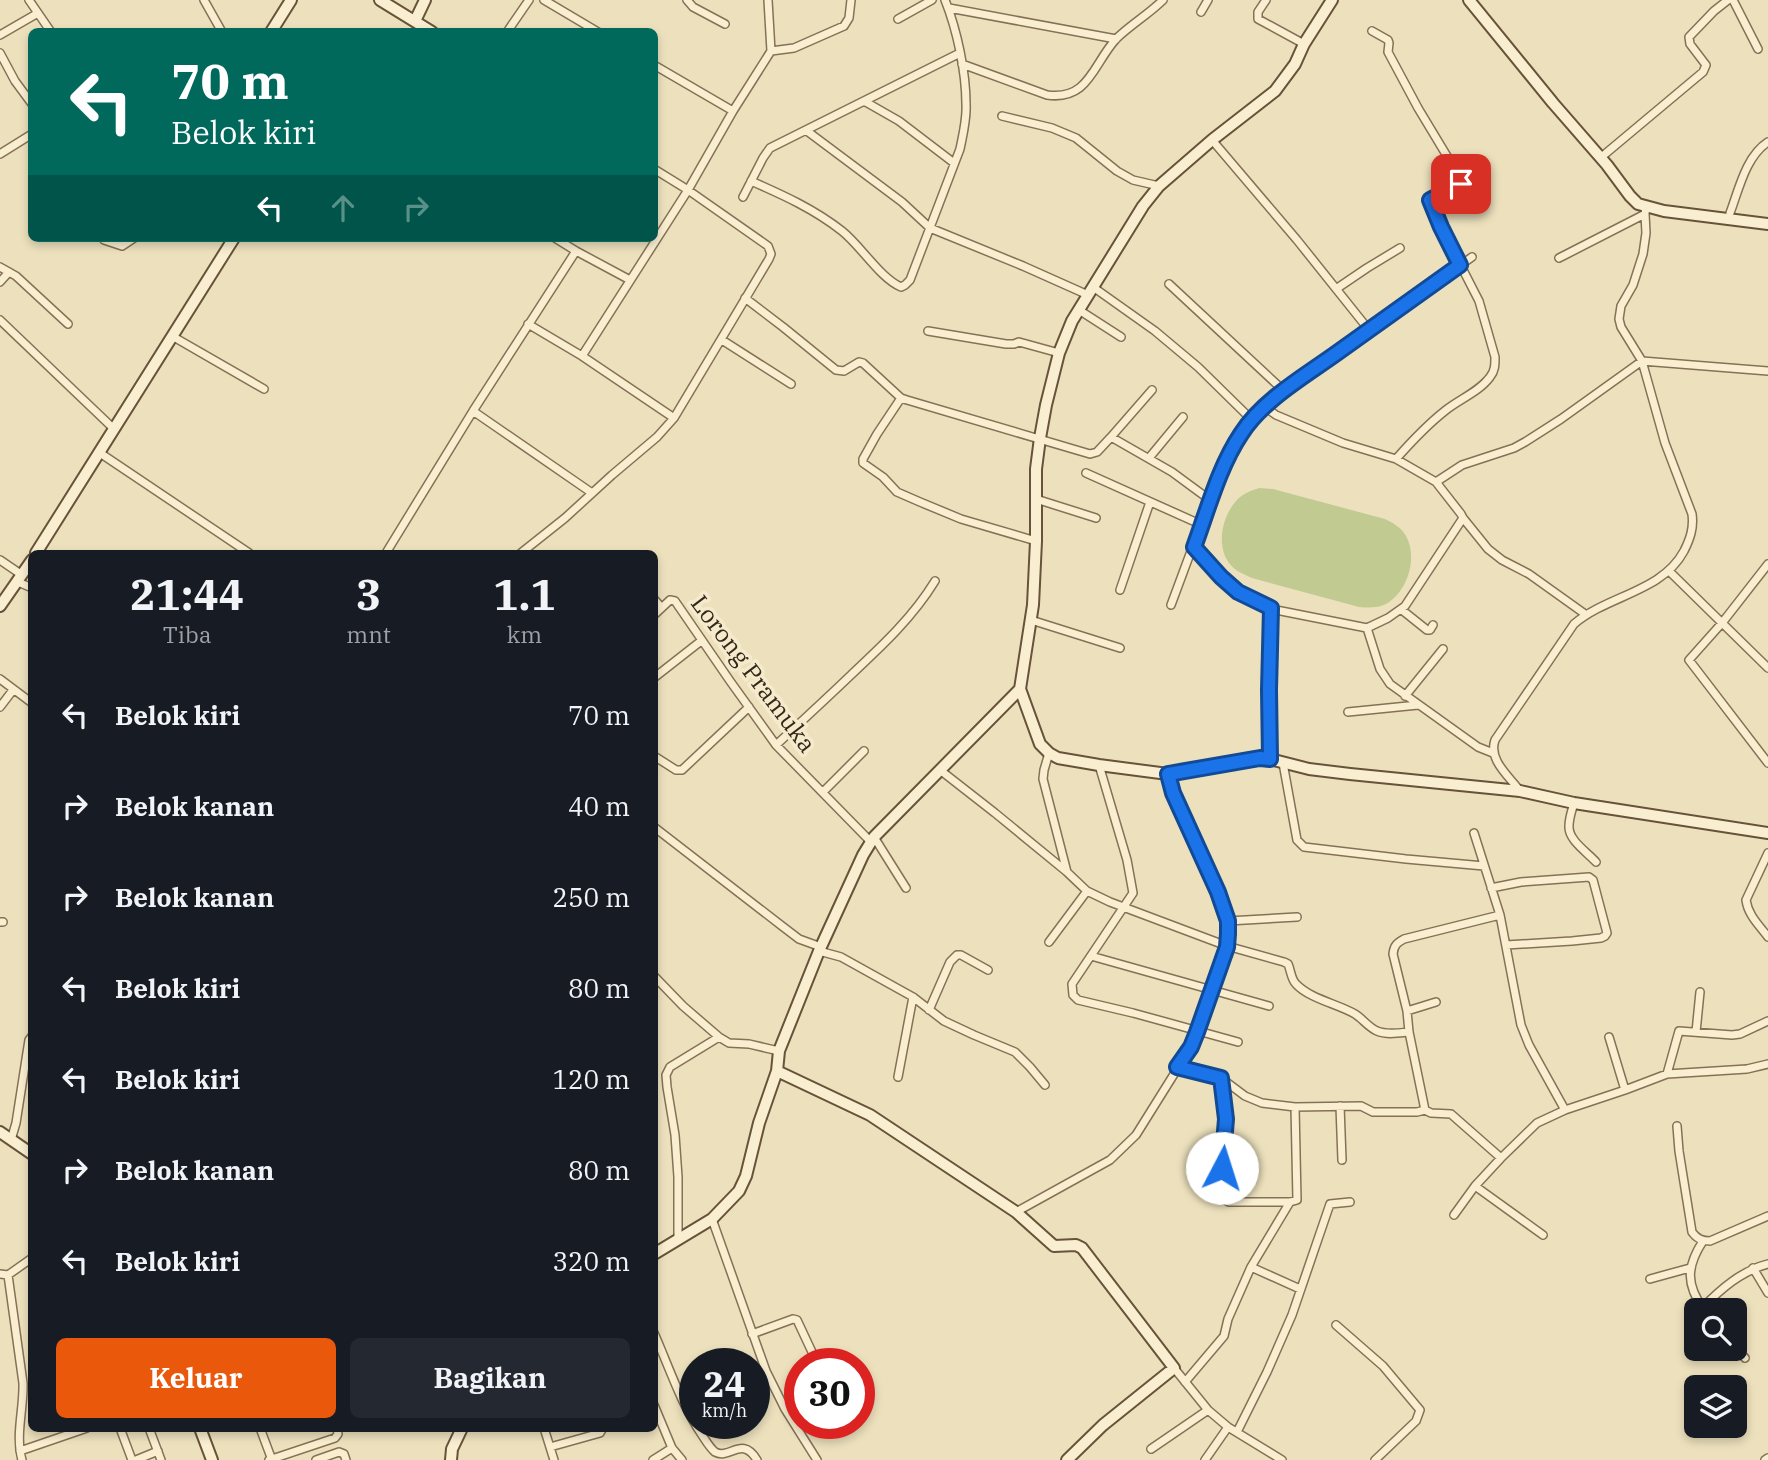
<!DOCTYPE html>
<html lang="id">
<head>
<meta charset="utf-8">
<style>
	:root { --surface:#171b24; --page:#242831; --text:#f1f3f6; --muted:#9ea1a6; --accent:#ea580c }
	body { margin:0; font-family:"IBM Plex Serif",serif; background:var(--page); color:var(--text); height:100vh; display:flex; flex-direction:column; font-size:26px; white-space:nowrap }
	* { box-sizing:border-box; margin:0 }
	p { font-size:23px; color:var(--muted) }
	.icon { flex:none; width:38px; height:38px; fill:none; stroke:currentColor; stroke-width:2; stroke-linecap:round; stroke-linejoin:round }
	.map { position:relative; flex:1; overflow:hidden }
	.drawer { position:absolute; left:28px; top:550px; width:630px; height:882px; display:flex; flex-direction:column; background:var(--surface); border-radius:10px; box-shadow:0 4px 10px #0003 }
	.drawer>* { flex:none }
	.hud { position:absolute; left:28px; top:28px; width:630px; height:214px; border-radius:10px; box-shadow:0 4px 10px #0003; background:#00695c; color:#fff; overflow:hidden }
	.tools { position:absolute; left:1684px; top:1298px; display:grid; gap:14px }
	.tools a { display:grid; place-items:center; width:63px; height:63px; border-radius:10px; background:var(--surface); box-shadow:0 4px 10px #0003; font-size:35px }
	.speed { position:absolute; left:679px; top:1348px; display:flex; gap:14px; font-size:35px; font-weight:700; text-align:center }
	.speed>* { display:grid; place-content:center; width:91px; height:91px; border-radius:50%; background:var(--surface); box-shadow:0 4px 10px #0003; line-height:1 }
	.speed small { font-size:18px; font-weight:400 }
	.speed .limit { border:10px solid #d22; background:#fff; color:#111 }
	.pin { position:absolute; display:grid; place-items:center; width:60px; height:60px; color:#fff; margin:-30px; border-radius:14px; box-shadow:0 4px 10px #0006 }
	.me { position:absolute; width:77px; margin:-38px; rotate:5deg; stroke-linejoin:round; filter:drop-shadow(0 0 5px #0008) }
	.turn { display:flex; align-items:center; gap:24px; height:147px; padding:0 28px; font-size:32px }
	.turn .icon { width:91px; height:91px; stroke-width:2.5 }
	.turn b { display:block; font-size:49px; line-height:60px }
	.lanes { display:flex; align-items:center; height:66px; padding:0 28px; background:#0003; justify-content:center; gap:35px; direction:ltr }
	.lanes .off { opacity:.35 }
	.eta { display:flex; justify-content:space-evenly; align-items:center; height:119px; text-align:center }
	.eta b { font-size:42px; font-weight:700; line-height:49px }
	.cta { display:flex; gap:14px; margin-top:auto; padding:14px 28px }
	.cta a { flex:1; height:80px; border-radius:10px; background:var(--accent); color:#fff; font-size:28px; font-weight:700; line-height:80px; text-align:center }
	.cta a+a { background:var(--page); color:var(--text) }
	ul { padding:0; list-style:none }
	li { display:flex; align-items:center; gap:21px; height:91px; padding:0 28px }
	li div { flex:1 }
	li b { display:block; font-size:26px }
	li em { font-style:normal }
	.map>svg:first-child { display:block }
	.green { fill:#c1cb91 }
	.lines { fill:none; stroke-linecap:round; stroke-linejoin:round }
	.street-casing { stroke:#857156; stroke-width:10 }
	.secondary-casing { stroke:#67523a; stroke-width:14 }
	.street { stroke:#f9eed0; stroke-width:7 }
	.secondary { stroke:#f9eed0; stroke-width:10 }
	.route-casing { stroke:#114b97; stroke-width:18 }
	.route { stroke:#1a73e8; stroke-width:12 }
	.labels { text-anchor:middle; stroke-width:7; stroke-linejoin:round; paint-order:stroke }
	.street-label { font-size:24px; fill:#34281b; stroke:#f5ebcc }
</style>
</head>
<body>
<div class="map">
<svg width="1768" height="1460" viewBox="0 0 1768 1460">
	<rect width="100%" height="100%" fill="#ede1bd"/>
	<path class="green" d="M1259,488L1273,489L1385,519C1393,523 1401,527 1406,536C1418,557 1408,592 1386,604C1378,608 1369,608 1359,607L1252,578C1243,574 1235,571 1229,563C1216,545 1222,517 1236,501C1242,494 1250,491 1259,488Z"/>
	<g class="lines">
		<defs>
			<path id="street" d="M29,0L51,32
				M204,0L222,32
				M544,0L598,32
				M687,0L693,7L725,24
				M1266,0L1258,12V19L1304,44
				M1733,0L1758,49
				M949,8L1116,39
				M1201,12L1208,0
				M898,19L932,0
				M1372,31L1388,40L1389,43L1388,52L1418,108L1462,181L1461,184L1430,200L1441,227L1479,301L1495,357C1495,365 1495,371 1490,377C1480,391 1460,399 1446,410C1428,424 1411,442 1396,459
				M507,32L529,0
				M0,35L38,13
				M771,51L794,48L844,26L849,18L851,0
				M0,53L15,81L32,104
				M962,64L1047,95C1089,101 1093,64 1116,39C1130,25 1149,14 1163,0
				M654,65L733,111
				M864,101L899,121L954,163
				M1002,116L1052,128L1076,138L1117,171L1133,180L1159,186
				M807,131L902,202L930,228L1023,266L1088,295
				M1212,140L1297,240L1369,330
				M0,154L32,134
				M1605,154L1703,72L1706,65L1690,44L1689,37L1714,11L1728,0
				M751,181C783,195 814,209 842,231C861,246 880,278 901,287L905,285L910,280L960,149C963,134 967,119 966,104C966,72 957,30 945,0
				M743,197L763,158L770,148L960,53
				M1730,213C1739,189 1746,156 1768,142
				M104,240L122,246L134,238
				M576,251L630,280
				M1559,258L1645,214
				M0,267L16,276L68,324
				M0,282L9,272
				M1169,284L1284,391
				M1093,287L1155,331L1198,367L1252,420
				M1336,289L1367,268L1400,248
				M745,298L783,327L836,370L844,371L859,362L863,363L901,398L907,400L1090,454L1097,452L1111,437L1172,472L1210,500
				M1079,310L1121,337
				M0,320L114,429
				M528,324L582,356L674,418
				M928,331L1006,344H1014L1019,342L1059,353
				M172,336L264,389
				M722,340L791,384
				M582,356L688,190L733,111L771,51L768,0
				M901,398L877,434L863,459V463L883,477L897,492L920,502L961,519L1036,541
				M473,411L592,493
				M1111,437L1152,390
				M100,453L249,553
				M1149,458L1183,417
				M1086,473L1202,525
				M1436,482L1462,465L1514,448L1525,442L1561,419L1642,361L1768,371
				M1036,499L1096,518
				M1463,518L1488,549L1502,560L1529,574L1585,614
				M1194,547L1221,577L1238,592L1271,609L1367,628L1388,618L1405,606L1463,518L1461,514L1436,482L1396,459L1343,443L1276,415L1265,407L1284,391L1472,257
				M386,553L473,411L576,251L555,238
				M521,553L565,518L612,475L657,437L674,418L769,259L771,254L768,246L688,190L654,169
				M0,560L22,575
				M1768,564L1722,623L1689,660L1768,763
				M1669,571L1768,668
				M18,582L32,588
				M1120,590L1150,502
				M654,599L661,607
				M1171,605L1210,500L1236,442L1242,431L1265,407
				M1402,610L1427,630H1430L1433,625
				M654,615L670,600L675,601L730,681L776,745L871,842
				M1031,620L1120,648
				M1367,628L1380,669L1390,684L1478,747L1493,753
				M655,677L701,641
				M0,679L32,703
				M1405,696L1443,649
				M0,707L13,690
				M1348,712L1418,705
				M776,745C802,721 827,698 852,674C883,645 913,617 935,581
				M1049,753L1044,770L1043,779L1067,872L1087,891L1110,902L1227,946L1284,962L1288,964C1291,971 1291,979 1296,984C1310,999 1338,1004 1355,1014C1363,1019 1368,1027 1377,1031C1386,1035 1399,1033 1409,1032
				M654,756L676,770H682L749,707
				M1270,759L1269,690L1271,609
				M1283,763L1297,840L1304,847L1406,859L1484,866
				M1099,765L1127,860L1133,893L1072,984L1073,995L1078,1000L1133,1013L1238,1042
				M940,770L995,813L1067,872
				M1520,791C1509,776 1488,760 1495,740L1574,624C1608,595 1662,592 1684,551C1690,539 1694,528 1692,514L1665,443L1642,361L1621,327L1619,319L1621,306L1633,285L1643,254L1646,233L1645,214L1646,207
				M823,792L864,751
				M1574,803C1572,810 1569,818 1569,826C1568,840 1587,852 1596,862
				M654,827L782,926L799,939L821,947
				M1474,833L1500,915L1521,1025L1529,1045L1565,1110
				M874,837L906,888
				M1768,853L1746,900C1748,915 1759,925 1768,937
				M1491,888L1521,882L1589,877L1593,880L1607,933L1605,936L1601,938L1572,941L1506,945
				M1500,915L1404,939C1397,943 1394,945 1393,954L1407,1011L1409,1032L1425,1110L1431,1113L1451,1114L1501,1158
				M1228,921L1297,917
				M0,922H3
				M1049,942L1087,891
				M819,951L841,957L913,997L944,1021L974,1035L1015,1052L1030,1067L1045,1085
				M1091,956L1269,1006
				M654,976L683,1006L719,1037L729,1043L749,1044L779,1051
				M929,1010L950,962L957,955H961L988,970
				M1407,1011L1436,1002
				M1696,1032L1700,992
				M1609,1037L1625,1090
				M1177,1067L1221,1078L1245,1096L1262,1103L1295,1107L1361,1106L1373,1112H1417L1425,1110
				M1667,1074L1679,1031L1732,1035L1740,1034L1768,1021
				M898,1077L913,997
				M1221,1078L1226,1119L1220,1193C1221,1199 1224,1200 1229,1202H1290L1297,1200L1295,1107
				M1340,1106L1342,1160
				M1677,1126L1679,1151L1692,1232C1697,1239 1702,1241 1710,1241L1768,1216
				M11,1140L16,1123L29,1040L32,1036
				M1475,1186L1543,1235
				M1016,1212L1110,1160L1136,1135L1191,1047L1212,990L1227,946L1228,921L1218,892L1173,793L1168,774
				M1454,1215L1475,1186L1501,1158L1537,1123L1565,1110L1625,1090L1667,1074L1747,1069L1768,1064
				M712,1219L766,1371L785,1409L817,1460
				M678,1240V1177L675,1135L667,1087L666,1075L670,1067L719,1037
				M1703,1241C1686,1267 1686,1285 1704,1310
				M1251,1267L1300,1289
				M1753,1268L1768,1293
				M0,1274L8,1275L32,1258
				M8,1275L23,1383C24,1408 15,1435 22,1460
				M1650,1279L1690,1268
				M1702,1308C1721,1289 1741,1271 1768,1264
				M1336,1325L1383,1366L1420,1410L1416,1421L1375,1460
				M654,1333C669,1367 681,1404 702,1435C706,1441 710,1448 715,1452C730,1460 742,1435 757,1460
				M752,1334L793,1319L797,1320L812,1352
				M1734,1346L1745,1358
				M1174,1368L1208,1410L1228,1427L1282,1460
				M1185,1382L1224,1336L1228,1319L1251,1267L1290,1202
				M654,1405L672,1448L682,1460
				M120,1428L132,1460
				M149,1428L161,1460
				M260,1428L272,1460
				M544,1428L554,1460
				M1237,1432L1267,1372L1292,1315L1330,1204L1350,1202
				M550,1447L600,1433L603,1428
				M1151,1449L1208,1410
				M20,1451L87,1428
				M136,1460L158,1451
				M269,1460L335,1438L338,1434L337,1428
				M316,1460L339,1452L344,1454L346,1460
				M653,1460L672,1448
				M1205,1460L1228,1427
				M1765,1460L1768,1458"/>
			<path id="secondary" d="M380,0L432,32
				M1469,0L1553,103L1607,165L1630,196L1638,204L1664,211L1768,224
				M415,21L425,0
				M271,32L291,0
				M36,553L234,238
				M0,606L32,560
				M1020,689L1040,744L1049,753L1058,758L1099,765L1168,774L1260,758L1270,759L1309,769L1350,774L1520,791L1574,803L1768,833
				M777,1071L870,1115L1016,1212L1054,1246L1076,1245L1082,1248L1174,1368L1103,1425L1067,1460
				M0,1132L32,1154
				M654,1254L712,1219L739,1191L746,1176L759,1123L777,1071L779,1051L819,951L863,855L874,837L1020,689L1033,605L1036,541V469L1040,438L1046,405L1059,353L1072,321L1143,206L1159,186L1212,140L1275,91L1295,64L1304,44L1332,0
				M200,1428L212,1460
				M451,1460L452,1449L462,1428"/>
		</defs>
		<use href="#street" class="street-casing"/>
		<use href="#secondary" class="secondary-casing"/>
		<use href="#street" class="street"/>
		<use href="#secondary" class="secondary"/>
	</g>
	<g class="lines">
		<defs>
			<path id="route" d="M1222,1168L1226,1119L1221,1078L1177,1067L1191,1047L1197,1032L1227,947L1228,934V921L1218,892L1173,793L1168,774L1260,758L1270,759L1269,690L1271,608L1238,592L1221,577L1194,547C1208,509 1219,467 1241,434C1262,401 1303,377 1334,355C1376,325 1418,295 1460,265L1441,227L1430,200L1461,184"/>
		</defs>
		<use href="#route" class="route-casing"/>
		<use href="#route" class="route"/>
	</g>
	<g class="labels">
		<g class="street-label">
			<text transform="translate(753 674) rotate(53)" y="8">Lorong Pramuka</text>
		</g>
	</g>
</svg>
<div class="tools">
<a><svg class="icon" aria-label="search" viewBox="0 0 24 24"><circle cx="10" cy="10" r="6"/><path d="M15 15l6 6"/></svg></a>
<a><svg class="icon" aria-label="layers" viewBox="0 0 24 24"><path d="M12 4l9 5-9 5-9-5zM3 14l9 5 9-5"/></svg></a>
</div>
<div class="speed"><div>24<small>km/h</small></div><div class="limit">30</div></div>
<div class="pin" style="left:1461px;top:184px;background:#d93025"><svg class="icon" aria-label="arrive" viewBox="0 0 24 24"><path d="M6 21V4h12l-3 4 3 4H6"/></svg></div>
<svg class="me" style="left:1222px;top:1168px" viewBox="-20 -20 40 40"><circle r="19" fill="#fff"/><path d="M0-13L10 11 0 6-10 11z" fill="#1a73e8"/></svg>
<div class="hud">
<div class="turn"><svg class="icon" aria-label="left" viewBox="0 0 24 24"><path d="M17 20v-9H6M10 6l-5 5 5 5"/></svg><div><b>70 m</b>Belok kiri</div></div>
<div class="lanes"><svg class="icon" aria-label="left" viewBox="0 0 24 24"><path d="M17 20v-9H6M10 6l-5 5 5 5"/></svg><svg class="icon off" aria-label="ahead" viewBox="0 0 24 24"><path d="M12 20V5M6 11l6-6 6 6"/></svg><svg class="icon off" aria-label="right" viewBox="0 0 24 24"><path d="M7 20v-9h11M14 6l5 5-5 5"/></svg></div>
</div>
<section class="drawer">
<div class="eta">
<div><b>21:44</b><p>Tiba</p></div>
<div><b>3</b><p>mnt</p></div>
<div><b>1.1</b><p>km</p></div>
</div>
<ul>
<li><svg class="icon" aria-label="left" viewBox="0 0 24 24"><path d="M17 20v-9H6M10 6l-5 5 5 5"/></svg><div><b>Belok kiri</b></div><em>70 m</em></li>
<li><svg class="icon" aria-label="right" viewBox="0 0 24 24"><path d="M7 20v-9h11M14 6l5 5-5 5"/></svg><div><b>Belok kanan</b></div><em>40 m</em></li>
<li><svg class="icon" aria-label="right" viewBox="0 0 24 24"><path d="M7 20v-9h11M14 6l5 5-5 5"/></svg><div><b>Belok kanan</b></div><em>250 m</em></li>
<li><svg class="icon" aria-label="left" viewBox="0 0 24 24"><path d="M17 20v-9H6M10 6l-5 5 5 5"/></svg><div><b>Belok kiri</b></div><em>80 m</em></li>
<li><svg class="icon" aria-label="left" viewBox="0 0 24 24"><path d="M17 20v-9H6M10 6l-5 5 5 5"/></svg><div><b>Belok kiri</b></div><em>120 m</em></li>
<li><svg class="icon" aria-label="right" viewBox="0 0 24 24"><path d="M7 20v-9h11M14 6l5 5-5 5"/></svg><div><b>Belok kanan</b></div><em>80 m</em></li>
<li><svg class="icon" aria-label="left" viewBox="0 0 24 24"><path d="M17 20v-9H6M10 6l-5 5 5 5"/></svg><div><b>Belok kiri</b></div><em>320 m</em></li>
</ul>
<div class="cta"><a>Keluar</a><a>Bagikan</a></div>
</section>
</div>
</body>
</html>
